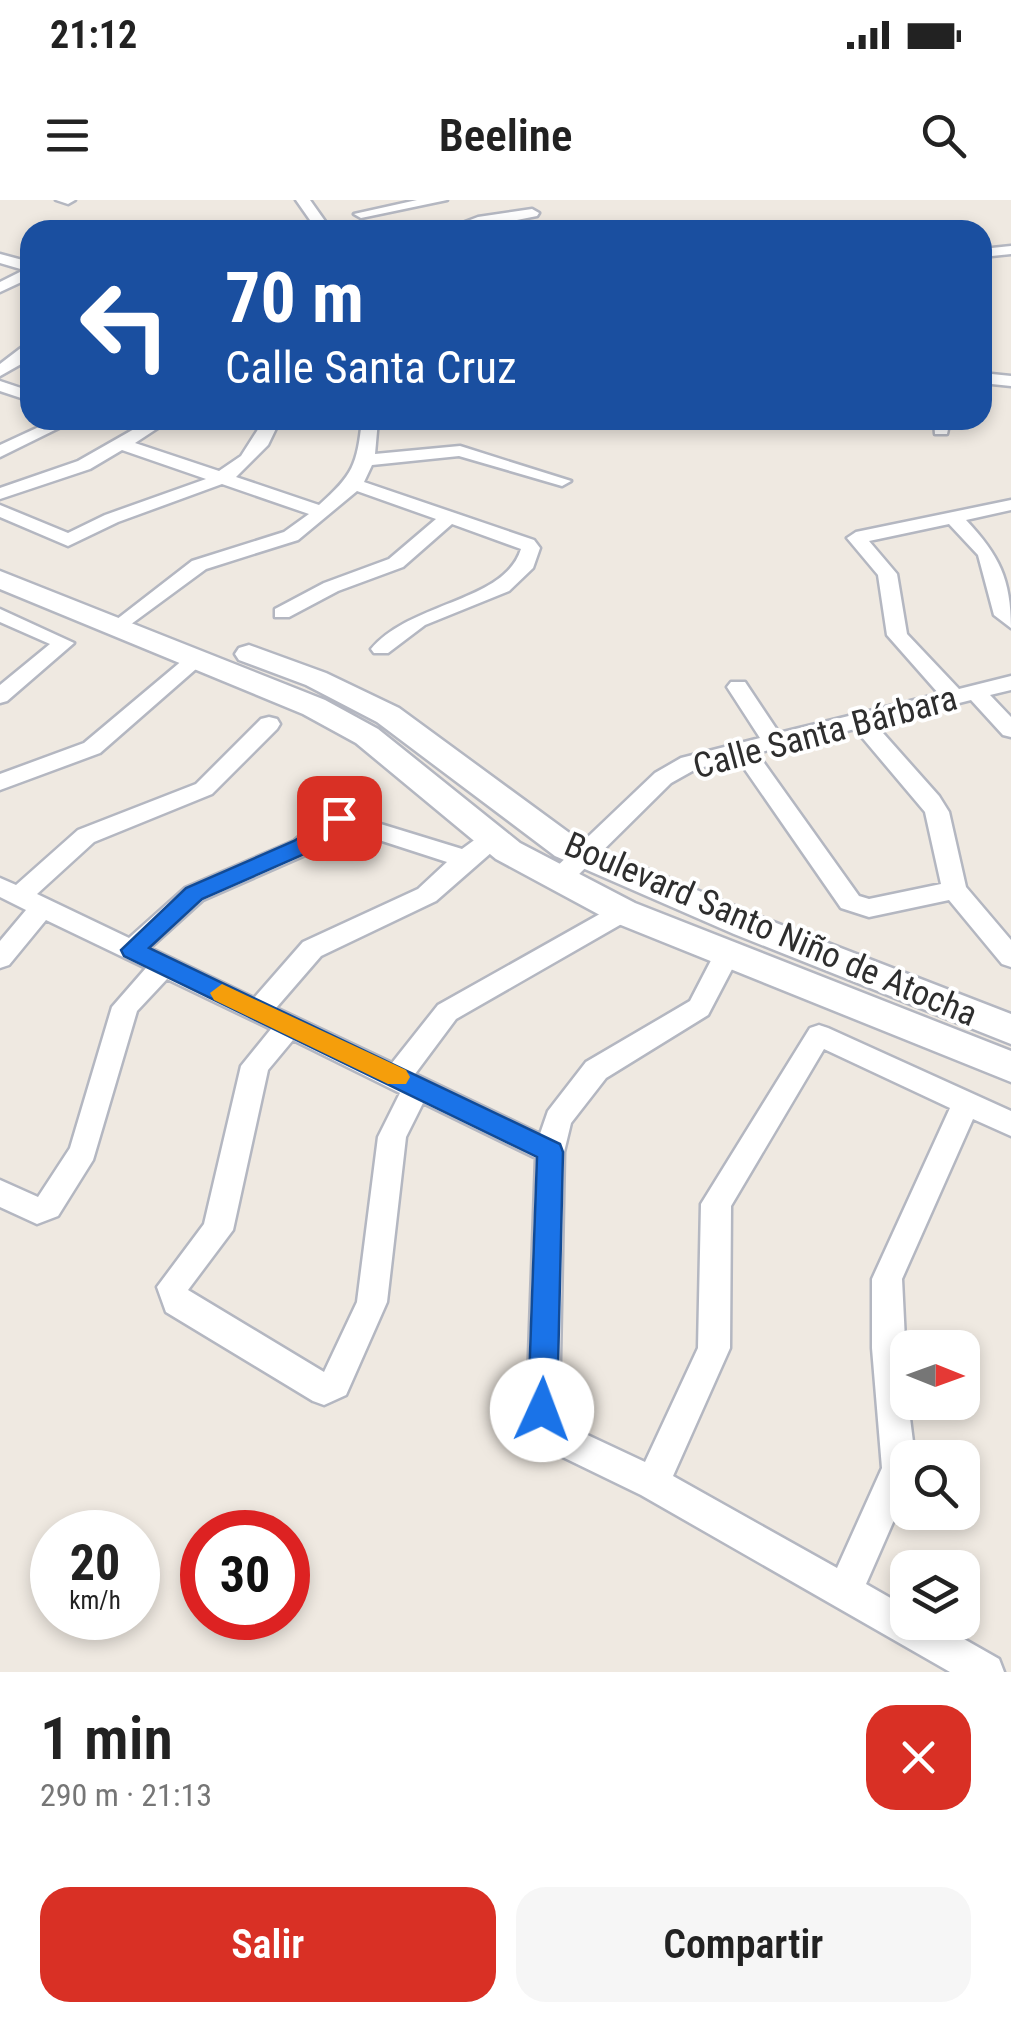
<!DOCTYPE html>
<html lang="es">
<head>
<meta charset="utf-8">
<style>
	:root { --surface:#fff; --page:#f6f6f6; --text:#222; --muted:#767676; --accent:#d93025 }
	body { margin:0; font-family:"Roboto Condensed",sans-serif; background:var(--page); color:var(--text); height:100vh; display:flex; flex-direction:column; font-size:38px; white-space:nowrap }
	* { box-sizing:border-box; margin:0 }
	p { font-size:32px; color:var(--muted) }
	.icon { flex:none; width:55px; height:55px; fill:none; stroke:currentColor; stroke-width:2; stroke-linecap:round; stroke-linejoin:round }
	.map { position:relative; height:1472px; overflow:hidden }
	.sheet { display:flex; flex-direction:column; background:var(--surface); flex:1 }
	.sheet>* { flex:none }
	.banner { position:absolute; left:20px; top:20px; width:972px; height:210px; border-radius:30px; box-shadow:0 5px 15px #0003; background:#1a4fa0; color:#fff; overflow:hidden }
	.needle { width:65px; rotate:91deg }
	.buttons { position:absolute; left:890px; top:1130px; display:grid; gap:20px }
	.buttons a { display:grid; place-items:center; width:90px; height:90px; border-radius:20px; background:var(--surface); box-shadow:0 5px 15px #0003; font-size:50px }
	.speed { position:absolute; left:30px; top:1310px; display:flex; gap:20px; font-size:50px; font-weight:700; text-align:center }
	.speed>* { display:grid; place-content:center; width:130px; height:130px; border-radius:50%; background:var(--surface); box-shadow:0 5px 15px #0003; line-height:1 }
	.speed small { font-size:25px; font-weight:400 }
	.speed .limit { border:15px solid #d22; background:#fff; color:#111 }
	.pin { position:absolute; display:grid; place-items:center; width:85px; height:85px; color:#fff; margin:-42px; border-radius:20px; box-shadow:0 5px 15px #0006 }
	.me { position:absolute; width:110px; margin:-55px; rotate:2deg; stroke-linejoin:round; filter:drop-shadow(0 0 8px #0008) }
	.turn { display:flex; align-items:center; gap:35px; height:210px; padding:0 40px; font-size:45px }
	.turn .icon { width:130px; height:130px; stroke-width:2.5 }
	.turn b { display:block; font-size:70px; line-height:85px }
	.round { display:grid; place-items:center; flex:none; width:105px; height:105px; border-radius:30px; background:var(--page) }
	.head { display:flex; align-items:center; justify-content:space-between; height:170px; padding:0 40px }
	h1 { font-size:60px; font-weight:600; line-height:75px }
	.primary-button { display:flex; gap:20px; margin-top:auto; padding:20px 40px }
	.primary-button a { flex:1; height:115px; border-radius:30px; background:var(--accent); color:#fff; font-size:40px; font-weight:600; line-height:115px; text-align:center }
	.primary-button a+a { background:var(--page); color:var(--text) }
	.status { display:flex; justify-content:space-between; align-items:center; height:70px; padding:0 50px; background:var(--surface); direction:ltr }
	.status svg { height:28px; fill:currentColor }
	header { display:flex; justify-content:space-between; align-items:center; height:130px; padding:0 40px; background:var(--surface); font-size:45px; font-weight:600 }
	.map>svg:first-child { display:block }
	.lines { fill:none; stroke-linecap:round; stroke-linejoin:round }
	.street-casing { stroke:#b4b7c1; stroke-width:5 }
	.secondary-casing { stroke:#b4b7c1; stroke-width:5 }
	.street { fill:#fff; fill-rule:evenodd }
	.secondary { fill:#fff; fill-rule:evenodd }
	.route { fill:#1a73e8; stroke:#114b97; stroke-width:2.5 }
	.slow { fill:#f59e0b }
	.labels { text-anchor:middle; stroke-width:8; stroke-linejoin:round; paint-order:stroke }
	.street-label { font-size:35px; fill:#2e2e2e; stroke:#fff }
</style>
</head>
<body>
<div class="status"><b>21:12</b><svg viewBox="0 0 49 12"><path d="M0 12V9h3v3zM5 12V6h3v6zM10 12V3h3v9zM15 12V0h3v12zM26 1h20v11H26zM47 4h2v5h-2z"/></svg></div>
<header><svg class="icon" aria-label="menu" viewBox="0 0 24 24"><path d="M4 6h16M4 12h16M4 18h16"/></svg>Beeline<svg class="icon" aria-label="search" viewBox="0 0 24 24"><circle cx="10" cy="10" r="6"/><path d="M15 15l6 6"/></svg></header>
<div class="map">
<svg width="1011" height="1472" viewBox="0 0 1011 1472">
	<rect width="100%" height="100%" fill="#efe9e1"/>
	<g class="lines">
		<defs>
			<path id="street" d="M56,0H75L68,4Z
				M296,0H310L327,24L345,30H317Z
				M417,0H447L361,18L354,14Z
				M532,9L539,13L537,16L465,30H444L478,17Z
				M1011,46V54L982,57V49Z
				M0,54L30,62V78L0,92V82L24,70L0,63Z
				M30,141V159L0,176V164Z
				M982,173L1011,176V186L982,183Z
				M0,181L30,191V201L0,191Z
				M54,220H75L0,257V245Z
				M150,220H170L135,243L219,271L241,256L264,220H280L268,245L236,277L319,305C353,275 357,265 362,220H378L375,254L460,246L571,281L562,286L459,256L372,265L364,282L534,340L540,348L533,368L509,391L425,425L388,453H374L371,449C412,401 505,402 521,349L452,324L403,367L338,391L289,417H275V409L324,383L389,359L436,319L357,291L298,340L206,369L119,433L109,427L112,423L192,361L284,332L309,314L222,284L118,322L68,346L0,317V305L68,333L105,315L206,279L122,250L90,269L0,299V288L78,261Z
				M934,220H950L947,234H935Z
				M1011,300V310L966,320C999,355 1011,379 1011,428L994,415L978,355L949,324L869,341L897,374L907,434L959,489L1011,476V490L990,495L1011,517V537L1003,535L971,500L875,524L939,596L949,612L966,687L1011,740V767L1002,764L949,700L869,717L841,708L737,558L696,569L671,583L569,684H551L548,678L551,672L655,573L681,558L760,538L727,487L731,482H745L779,533L939,494L887,435L878,375L847,338L856,332ZM855,529L925,612L941,684L869,699L859,696L757,553Z
				M0,409L74,443L7,501L0,503V485L50,444L0,422Z
				M197,452L204,454L207,458L204,462L100,553L0,590V574L84,543L190,454Z
				M269,517L277,519L280,524L277,529L212,594L94,642L37,694L129,738L185,688L294,641L327,612L335,610L462,649L484,633H500L504,639L500,645L436,701L321,756L276,808L392,863L438,805L614,706H632L635,712L632,718L456,819L415,874L540,934L548,911L586,862L690,801L719,745H737L741,752L708,815L606,878L571,923L564,952L559,1210L564,1224L645,1262L698,1148L701,1004L810,828L819,825L828,828L1011,911V936L973,919L902,1079L908,1202L915,1258H908V1288L866,1384L908,1408V1422H934L999,1459L1004,1472H950L641,1295L540,1246L527,1210L536,958L423,903L406,937L387,1102L346,1195L324,1205L313,1201L166,1112L157,1087L204,1024L241,866L271,829L167,779L137,811L93,960L58,1016L37,1024L0,1007V980L38,997L70,948L112,807L146,768L46,720L9,765L0,768V741L26,710L0,697V678L16,685L78,630L196,584L261,519ZM339,627L447,662L418,689L303,742L254,798L150,748L203,700L310,653ZM293,840L400,893L378,937L357,1102L324,1172L188,1090L233,1030L268,870ZM824,849L950,908L872,1079V1148L882,1268L837,1368L673,1276L730,1148L731,1006Z"/>
			<path id="secondary" d="M0,371L325,500L378,529L520,643L635,703L1011,851V882L611,721L496,659L356,543L303,514L0,389Z
				M249,445L326,473L399,508L579,640L758,716L1011,814V844L734,734L555,656L377,522L306,485L239,460L235,454L239,448Z"/>
		</defs>
		<use href="#street" class="street-casing"/>
		<use href="#secondary" class="secondary-casing"/>
		<use href="#street" class="street"/>
		<use href="#secondary" class="secondary"/>
	</g>
	<path class="route" d="M339,611L347,613L350,618L347,623L309,652L202,699L149,748L560,944L563,952L557,1210L553,1220L542,1224L532,1220L528,1210L537,957L124,756L121,750L186,688L294,641Z"/>
	<path class="slow" d="M222,784L406,870L410,877L406,884H388L214,800L210,793Z"/>
	<g class="labels">
		<g class="street-label">
			<text transform="translate(825 532) rotate(-15)" y="12">Calle Santa Bárbara</text>
			<text transform="translate(771 729) rotate(23)" y="12">Boulevard Santo Niño de Atocha</text>
		</g>
	</g>
</svg>
<div class="buttons">
<a><svg class="needle" viewBox="-14 -14 28 28"><path d="M0-13l5 13h-10z" fill="#e53935"/><path d="M0 13l5-13h-10z" fill="#767676"/></svg></a>
<a><svg class="icon" aria-label="search" viewBox="0 0 24 24"><circle cx="10" cy="10" r="6"/><path d="M15 15l6 6"/></svg></a>
<a><svg class="icon" aria-label="layers" viewBox="0 0 24 24"><path d="M12 4l9 5-9 5-9-5zM3 14l9 5 9-5"/></svg></a>
</div>
<div class="speed"><div>20<small>km/h</small></div><div class="limit">30</div></div>
<div class="pin" style="left:339px;top:618px;background:#d93025"><svg class="icon" aria-label="arrive" viewBox="0 0 24 24"><path d="M6 21V4h12l-3 4 3 4H6"/></svg></div>
<svg class="me" style="left:542px;top:1210px" viewBox="-20 -20 40 40"><circle r="19" fill="#fff"/><path d="M0-13L10 11 0 6-10 11z" fill="#1a73e8"/></svg>
<div class="banner">
<div class="turn"><svg class="icon" aria-label="left" viewBox="0 0 24 24"><path d="M17 20v-9H6M10 6l-5 5 5 5"/></svg><div><b>70 m</b>Calle Santa Cruz</div></div>
</div>
</div>
<section class="sheet">
<div class="head"><div><h1>1 min</h1><p>290 m · 21:13</p></div><a class="round" style="background:#d93025;color:#fff"><svg class="icon" aria-label="close" viewBox="0 0 24 24"><path d="M6 6l12 12M18 6L6 18"/></svg></a></div>
<div class="primary-button"><a>Salir</a><a>Compartir</a></div>
</section>
</body>
</html>
